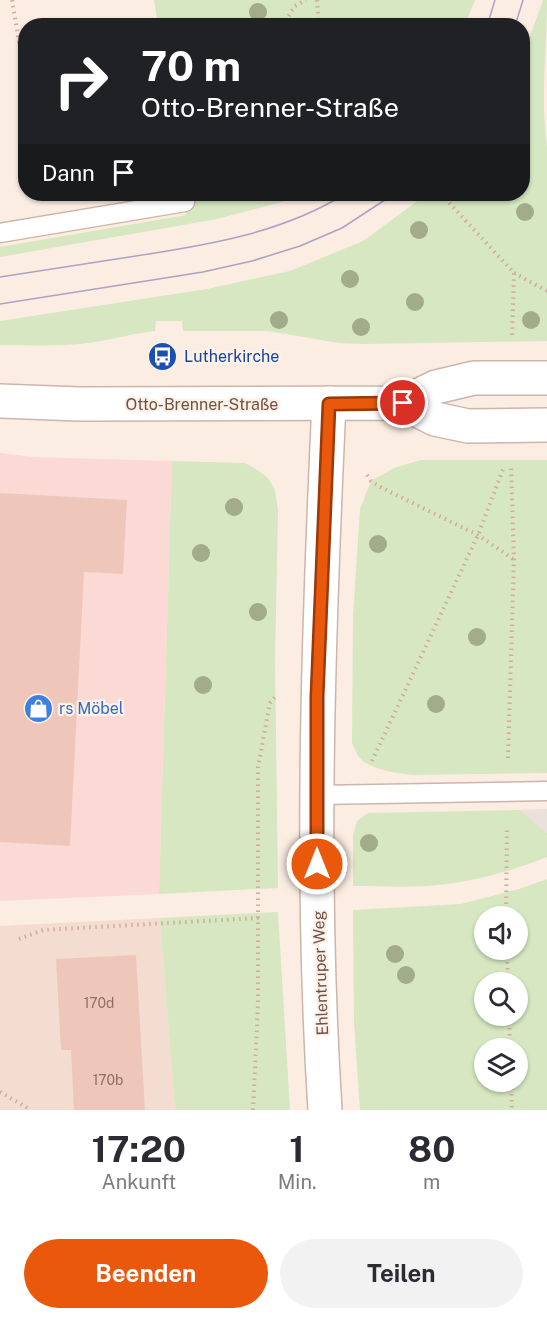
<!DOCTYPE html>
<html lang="de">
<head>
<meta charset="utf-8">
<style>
	:root { --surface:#fff; --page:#f2f2f3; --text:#2b2b33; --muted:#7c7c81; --accent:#ea580c }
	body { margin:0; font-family:"Public Sans",sans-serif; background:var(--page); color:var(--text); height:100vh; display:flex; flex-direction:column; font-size:22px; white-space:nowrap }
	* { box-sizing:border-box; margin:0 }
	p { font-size:20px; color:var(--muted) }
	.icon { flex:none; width:33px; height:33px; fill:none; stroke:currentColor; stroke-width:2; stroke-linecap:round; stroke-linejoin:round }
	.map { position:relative; height:1110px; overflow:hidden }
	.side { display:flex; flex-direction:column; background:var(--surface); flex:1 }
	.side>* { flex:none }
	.top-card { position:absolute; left:18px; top:18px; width:512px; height:183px; border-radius:24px; box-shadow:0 2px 4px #0004; background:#202124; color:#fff; overflow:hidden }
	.buttons { position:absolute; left:474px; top:906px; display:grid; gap:12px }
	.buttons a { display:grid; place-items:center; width:54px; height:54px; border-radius:50%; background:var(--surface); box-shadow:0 2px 4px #0004; font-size:30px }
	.pin { position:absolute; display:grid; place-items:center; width:51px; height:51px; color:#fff; margin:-26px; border:3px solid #fff; border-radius:50%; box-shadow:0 2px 6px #0007 }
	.me { position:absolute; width:66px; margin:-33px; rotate:0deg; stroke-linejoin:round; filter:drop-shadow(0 0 4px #0008) }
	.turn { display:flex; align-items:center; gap:21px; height:126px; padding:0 24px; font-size:27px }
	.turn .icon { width:78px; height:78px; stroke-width:2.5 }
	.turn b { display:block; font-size:42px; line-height:51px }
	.then { display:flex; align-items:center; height:57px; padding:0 24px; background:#0003; gap:12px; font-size:22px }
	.eta { display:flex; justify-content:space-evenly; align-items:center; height:102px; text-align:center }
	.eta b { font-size:36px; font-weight:700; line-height:42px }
	.button { display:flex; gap:12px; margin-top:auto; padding:12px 24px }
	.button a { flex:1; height:69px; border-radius:36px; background:var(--accent); color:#fff; font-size:24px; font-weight:700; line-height:69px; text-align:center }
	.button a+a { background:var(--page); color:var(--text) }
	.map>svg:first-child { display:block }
	.residential { fill:#f2ddd0 }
	.commercial { fill:#fbdad5 }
	.industrial { fill:#eae1dc }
	.green { fill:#d6e7c1; fill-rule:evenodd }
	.building { fill:#efc7ba }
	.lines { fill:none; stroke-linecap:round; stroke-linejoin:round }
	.service-casing { stroke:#cdb5ac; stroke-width:21 }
	.minor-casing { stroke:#cdb5ac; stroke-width:36 }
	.tertiary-casing { stroke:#cdb5ac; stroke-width:36 }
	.path { stroke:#d3aa9e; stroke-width:4; stroke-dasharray:1.5 4.5; stroke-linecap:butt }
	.service { stroke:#fff; stroke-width:18 }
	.minor { stroke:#fff; stroke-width:33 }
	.tertiary { stroke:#fff; stroke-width:33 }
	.tram { stroke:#aea1c3; stroke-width:1.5 }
	.tree { fill:#a2ac8a }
	.route-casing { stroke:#983908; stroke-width:15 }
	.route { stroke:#ea580c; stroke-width:10 }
	.labels { text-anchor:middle; stroke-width:4.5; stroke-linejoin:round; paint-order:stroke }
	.number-label { font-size:14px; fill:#906e65 }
	.transit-label { font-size:16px; fill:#164399; stroke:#fef1e7; text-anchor:start }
	.street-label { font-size:16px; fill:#705149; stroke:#fef1e7 }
	.shop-label { font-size:16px; fill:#366cbe; stroke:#fef1e7; text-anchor:start }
</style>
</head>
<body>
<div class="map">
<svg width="547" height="1110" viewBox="0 0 547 1110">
	<rect width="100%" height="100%" fill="#fbede1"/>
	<path class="residential" d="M160,918L175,1110H0V926Z"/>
	<path class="commercial" d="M0,453L33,457L172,461L159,894L0,901Z"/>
	<path class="industrial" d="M547,809V833L520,810Z"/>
	<path class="green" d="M154,0H475L465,25L158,26Z
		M543,0H547C547,49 540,97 547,146V341L363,344L339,343L268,331H183L182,321H156L155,331C134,333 115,339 95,342C64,347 31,345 0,345V321L207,289L290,271L363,241L427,194H522V59Z
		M183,194H303L282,202L217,219L0,257V247L186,215Z
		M421,460H547V773L412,775C395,773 369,770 358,756C356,752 354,747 352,743L353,616L360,509L371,481L394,468Z
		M172,461L245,463L256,469L268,478L275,490L278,510L275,660L278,888L159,894Z
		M520,810L547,833V857C512,871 476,881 438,885C410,888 381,886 353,886V835L357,821L368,813Z
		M547,879V1110H360L354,1023L353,910L461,904L519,889ZM484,916H518V950H484ZM484,982H518V1016H484ZM484,1048H518V1082H484Z
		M278,912L290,1110H175L160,918Z"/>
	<path class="building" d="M0,493L127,500L123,574L84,572L70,846L0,842Z
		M136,955L145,1110H74L71,1050H61L56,959Z"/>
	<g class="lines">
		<defs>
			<path id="service" d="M0,233L185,202
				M317,795L547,791"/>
			<path id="minor" d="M325,1110C310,875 318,639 329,403"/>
			<path id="tertiary" d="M0,401L79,404L403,403L436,387L474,378H547
				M403,403L435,419L468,426L547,425"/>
		</defs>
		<use href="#service" class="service-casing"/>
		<use href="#minor" class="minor-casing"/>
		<use href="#tertiary" class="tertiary-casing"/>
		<path class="path" d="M12,0L26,84
			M317,0L319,26
			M282,26L295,6L306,0
			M441,194L514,273L512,338
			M514,273L547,291
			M367,475L371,481L382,488L478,535L513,559
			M508,758L514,559L511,466
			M372,761L478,535L504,467
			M506,916L507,826
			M19,939L43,930L259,918
			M507,950L508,982
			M509,1016L510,1048
			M511,1082L512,1110
			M0,1092L31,1110
			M253,1110L258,1004V767L270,703L275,697H277"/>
		<use href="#service" class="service"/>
		<use href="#minor" class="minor"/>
		<use href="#tertiary" class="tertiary"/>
		<path class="tram" d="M487,26L495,0
			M515,26L523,0
			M0,277C45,270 91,263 136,256C208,245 282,233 345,194
			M0,304L203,272L252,261L300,246L342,228L394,194"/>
	</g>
	<g class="tree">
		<circle cx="258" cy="12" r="9"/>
		<circle cx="525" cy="212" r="9"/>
		<circle cx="419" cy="230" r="9"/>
		<circle cx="350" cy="279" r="9"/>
		<circle cx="415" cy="302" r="9"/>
		<circle cx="279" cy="320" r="9"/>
		<circle cx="531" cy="320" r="9"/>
		<circle cx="361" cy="327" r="9"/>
		<circle cx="234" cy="507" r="9"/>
		<circle cx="378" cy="544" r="9"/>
		<circle cx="201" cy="553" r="9"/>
		<circle cx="258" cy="612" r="9"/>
		<circle cx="477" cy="637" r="9"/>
		<circle cx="203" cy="685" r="9"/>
		<circle cx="436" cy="704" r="9"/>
		<circle cx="369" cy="843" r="9"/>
		<circle cx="395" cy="954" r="9"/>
		<circle cx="406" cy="975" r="9"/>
	</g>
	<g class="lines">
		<defs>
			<path id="route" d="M317,864V697L329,404L403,403"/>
		</defs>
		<use href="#route" class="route-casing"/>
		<use href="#route" class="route"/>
	</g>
	<defs>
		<symbol id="bus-disc" viewBox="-11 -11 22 22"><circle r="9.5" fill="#1a4fb4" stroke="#fef1e7"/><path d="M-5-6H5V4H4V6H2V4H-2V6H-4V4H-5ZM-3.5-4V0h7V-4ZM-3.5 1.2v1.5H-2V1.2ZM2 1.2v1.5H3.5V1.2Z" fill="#fff"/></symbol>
		<symbol id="shop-disc" viewBox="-11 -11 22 22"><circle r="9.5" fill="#3f7fe0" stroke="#fef1e7"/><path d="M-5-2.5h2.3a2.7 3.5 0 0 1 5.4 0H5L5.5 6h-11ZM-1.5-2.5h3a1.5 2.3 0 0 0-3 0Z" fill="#fff"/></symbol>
	</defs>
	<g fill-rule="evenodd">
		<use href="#bus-disc" x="146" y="340" width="33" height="33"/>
		<use href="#shop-disc" x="22" y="692" width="33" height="33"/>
	</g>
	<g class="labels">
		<g class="number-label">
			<text x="99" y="1008">170d</text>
			<text x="108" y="1085">170b</text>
		</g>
		<g class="transit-label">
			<text x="184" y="362">Lutherkirche</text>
		</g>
		<g class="street-label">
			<text x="202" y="410">Otto-Brenner-Straße</text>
			<text transform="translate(320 973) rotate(-92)" y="6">Ehlentruper Weg</text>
		</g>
		<g class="shop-label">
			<text x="59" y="714">rs Möbel</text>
		</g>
	</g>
</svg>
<div class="buttons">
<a><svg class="icon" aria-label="sound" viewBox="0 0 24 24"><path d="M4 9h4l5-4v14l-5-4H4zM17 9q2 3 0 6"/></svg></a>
<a><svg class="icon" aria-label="search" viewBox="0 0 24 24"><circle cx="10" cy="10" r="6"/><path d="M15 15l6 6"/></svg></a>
<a><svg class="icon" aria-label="layers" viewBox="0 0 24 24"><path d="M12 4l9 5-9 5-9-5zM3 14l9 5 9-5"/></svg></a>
</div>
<div class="pin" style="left:403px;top:403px;background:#d93025"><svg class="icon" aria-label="arrive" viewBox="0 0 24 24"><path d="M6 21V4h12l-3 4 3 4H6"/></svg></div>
<svg class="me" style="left:317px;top:864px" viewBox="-20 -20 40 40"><circle r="17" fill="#ea580c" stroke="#fff" stroke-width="3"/><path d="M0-11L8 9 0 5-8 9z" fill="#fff"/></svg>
<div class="top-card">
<div class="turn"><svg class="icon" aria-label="right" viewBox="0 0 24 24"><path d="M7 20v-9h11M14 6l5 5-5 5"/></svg><div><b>70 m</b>Otto-Brenner-Straße</div></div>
<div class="then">Dann<svg class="icon" aria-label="arrive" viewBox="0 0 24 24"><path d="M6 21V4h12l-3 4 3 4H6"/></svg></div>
</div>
</div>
<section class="side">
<div class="eta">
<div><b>17:20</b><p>Ankunft</p></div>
<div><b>1</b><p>Min.</p></div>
<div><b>80</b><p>m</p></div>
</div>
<div class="button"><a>Beenden</a><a>Teilen</a></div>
</section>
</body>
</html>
